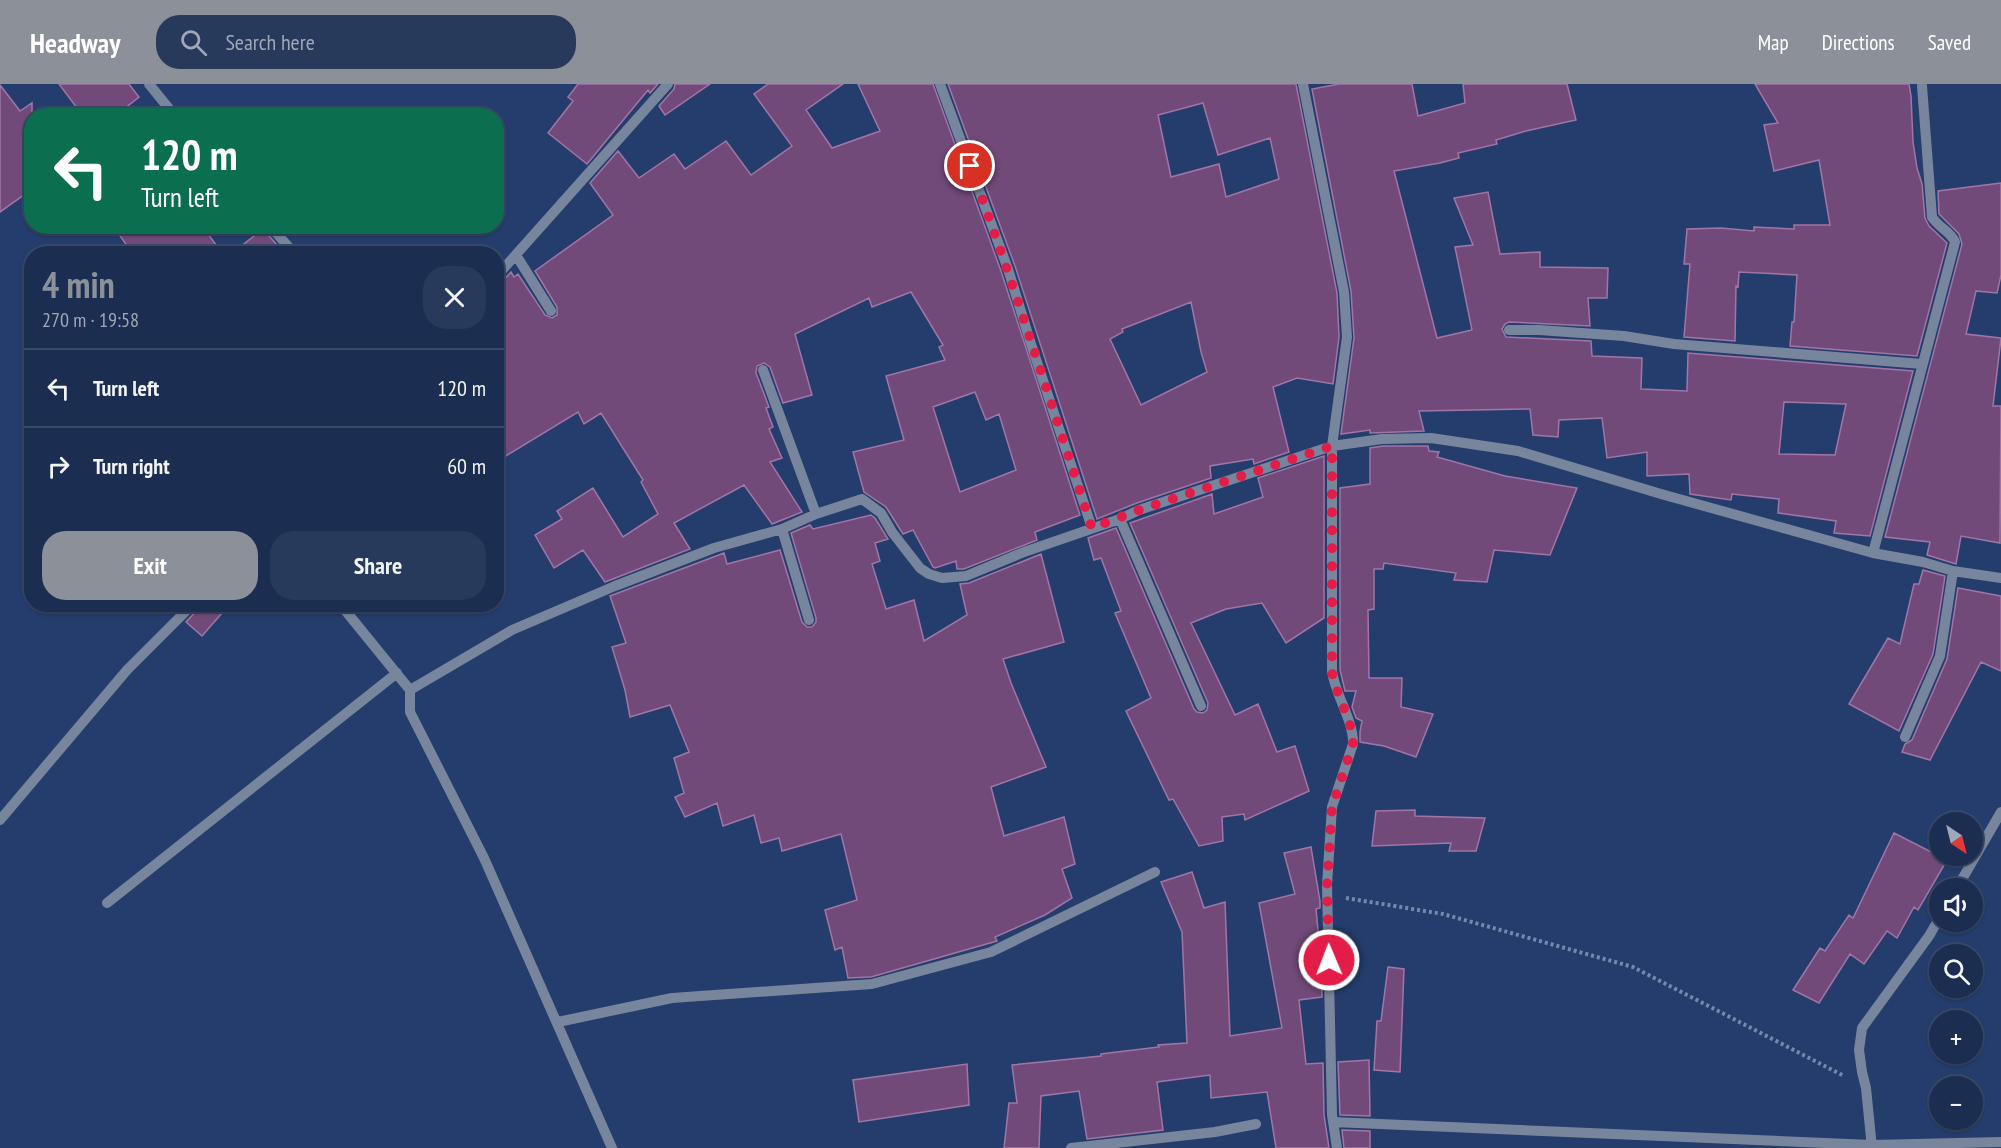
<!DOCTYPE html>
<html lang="en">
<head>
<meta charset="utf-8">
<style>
	:root { --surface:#1b2e51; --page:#283a5b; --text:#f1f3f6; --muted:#a0a8b7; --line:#394a68; --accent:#8c9099 }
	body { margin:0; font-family:"PT Sans Narrow",sans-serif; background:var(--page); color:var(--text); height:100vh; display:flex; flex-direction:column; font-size:22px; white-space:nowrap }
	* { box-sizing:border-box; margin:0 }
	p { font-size:20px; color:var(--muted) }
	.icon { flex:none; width:33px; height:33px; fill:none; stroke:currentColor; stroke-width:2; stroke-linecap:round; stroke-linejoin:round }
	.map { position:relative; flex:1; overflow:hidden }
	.sheet { position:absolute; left:24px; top:162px; width:480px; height:366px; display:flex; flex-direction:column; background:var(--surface); border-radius:24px; box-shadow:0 2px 4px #0004,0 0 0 2px var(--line) }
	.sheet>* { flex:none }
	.hud { position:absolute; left:24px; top:24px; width:480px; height:126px; border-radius:24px; box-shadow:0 2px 4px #0004,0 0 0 2px var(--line); background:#0b6e4f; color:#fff; overflow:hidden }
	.needle { width:39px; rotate:145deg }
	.fabs { position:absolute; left:1929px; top:728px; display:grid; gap:12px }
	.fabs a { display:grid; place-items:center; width:54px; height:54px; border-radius:50%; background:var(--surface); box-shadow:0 2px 4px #0004,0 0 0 2px var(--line); font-size:30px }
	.pin { position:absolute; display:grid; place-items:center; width:51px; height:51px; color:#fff; margin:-26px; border:3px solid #fff; border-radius:50%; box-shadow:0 2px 6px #0007 }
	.me { position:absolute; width:66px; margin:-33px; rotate:359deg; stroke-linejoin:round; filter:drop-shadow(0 0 4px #0008) }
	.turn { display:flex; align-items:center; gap:21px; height:126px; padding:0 18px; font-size:27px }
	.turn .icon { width:78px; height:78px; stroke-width:2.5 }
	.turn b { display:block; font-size:42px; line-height:51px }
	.round { display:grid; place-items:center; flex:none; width:63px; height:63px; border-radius:24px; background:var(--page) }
	.headline { display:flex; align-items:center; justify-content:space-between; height:102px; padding:0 18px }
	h1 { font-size:36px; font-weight:600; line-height:45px; color:var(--accent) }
	.button { display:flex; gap:12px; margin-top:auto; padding:12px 18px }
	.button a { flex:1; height:69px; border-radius:24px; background:var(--accent); color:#fff; font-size:24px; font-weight:600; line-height:69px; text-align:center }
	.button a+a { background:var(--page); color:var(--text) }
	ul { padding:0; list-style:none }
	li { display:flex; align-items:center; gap:18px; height:78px; padding:0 18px; border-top:2px solid var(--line) }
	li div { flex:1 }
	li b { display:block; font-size:22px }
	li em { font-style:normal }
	header { display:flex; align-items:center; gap:36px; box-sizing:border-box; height:84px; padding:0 30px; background:var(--accent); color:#fff }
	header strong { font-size:28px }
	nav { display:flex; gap:33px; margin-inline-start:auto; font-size:21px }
	.search { width:420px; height:54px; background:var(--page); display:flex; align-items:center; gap:15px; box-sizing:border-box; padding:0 21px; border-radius:24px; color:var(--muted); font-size:22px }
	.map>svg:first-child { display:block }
	.building { fill:#724a79; stroke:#a076a7; stroke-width:1.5; fill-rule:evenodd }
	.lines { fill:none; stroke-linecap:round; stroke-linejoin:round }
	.path { stroke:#7489ae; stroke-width:4; stroke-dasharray:3 3; stroke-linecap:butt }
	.minor { stroke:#78869d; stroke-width:10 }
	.route { stroke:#e11d48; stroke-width:10; stroke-dasharray:0 18 }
</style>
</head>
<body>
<header>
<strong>Headway</strong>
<div class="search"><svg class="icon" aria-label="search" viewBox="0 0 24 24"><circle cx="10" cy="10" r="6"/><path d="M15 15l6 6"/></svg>Search here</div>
<nav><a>Map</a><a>Directions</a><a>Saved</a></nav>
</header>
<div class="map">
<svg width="2001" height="1064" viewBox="0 0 2001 1064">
	<rect width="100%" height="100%" fill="#243d6c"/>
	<path class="building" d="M59,0H129L139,13L115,32H83Z
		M578,0H658L650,9L648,6L587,80L548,49L573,17L568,13Z
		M675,0H710L665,31L659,22L674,5Z
		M768,0H843L806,26L832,64L880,47L858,0H933L1001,187L1080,431L1035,448L1037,456L964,485H957L956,477L935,484L933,483L913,446L903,450L886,423L864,408L853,368L904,356L886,292L945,276L939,263L943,261L911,208L872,223L869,214L795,250L812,311L783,319L770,283L764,279L757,282L756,289L769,323L766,324L773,343L769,345L782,374L770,378L802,428L772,440L744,401L674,439L690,465L605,498L583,466L554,484L535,451L562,435L557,427L593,404L623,453L658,430L641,398L643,396L601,329L584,340L578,328L496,378V200L502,198L511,188L514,193L518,190L545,231L552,234L557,231V223L535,187L613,131L590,99L618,67L639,94L674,70L685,85L726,57L751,91L792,62L754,10ZM975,308L986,336L999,330L1016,386L960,408L933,323Z
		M948,0H1296L1337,209L1339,253L1333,300L1297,294L1273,303L1289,368L1254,380L1253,375L1210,382L1211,394L1137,419L1097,435L1015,182ZM1203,19L1218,71L1270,54L1279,95L1226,113L1219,80L1171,93L1158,31ZM1191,218L1201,268L1207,288L1141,321L1110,255L1123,248L1122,245Z
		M1339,0H1412L1418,32L1465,19L1463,0H1567L1576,36L1526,47L1496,56L1497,60L1458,69L1459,74L1440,79L1394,87L1437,254L1472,246L1455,163L1473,161L1454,114L1488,108L1500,170L1540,168V183L1608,184L1607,214H1588L1590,242L1509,238L1505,240L1502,245L1506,253L1591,257L1592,272L1642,274L1641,305L1687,307L1688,269L1913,287L1870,452L1834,449L1836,437L1778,429L1779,415L1732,410L1731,416L1690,410L1689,390L1647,392V368L1607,374L1602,334L1559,336L1558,353L1533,351L1530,325L1419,327L1424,347L1370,349V346L1341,350L1354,254L1351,207L1312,5ZM1784,318L1846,320L1835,371L1779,370Z
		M1755,0H1909L1911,12L1913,58L1917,84L1922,100L1925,134L1929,142L1947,159L1917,272L1790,262L1792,238H1794L1797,191L1739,188L1738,203L1736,202L1735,257L1684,253L1690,180H1684L1687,145L1721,144L1754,147V143L1794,145V141H1830L1819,76L1774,87L1764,41L1778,39Z
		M0,1L20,27L32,19V105L0,128Z
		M2001,99V191L1997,209L1976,207L1966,250L2001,254L1993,322H2001L2000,459L1961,452L1956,480L1927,471L1930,458L1885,453L1962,160L1959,150L1939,130L1938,107Z
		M113,142H202L223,170H133Z
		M263,145L285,170H231Z
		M1383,362H1428L1429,367L1439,368L1437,373L1505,392L1577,404L1550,471L1494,466L1487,498L1454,496L1456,489L1384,479L1383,485H1374V525L1368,526L1369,594H1402L1401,623L1433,630L1416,673L1384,662L1360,658V648L1362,637L1356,634L1352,623L1356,607H1345L1340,586V404L1370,400V364Z
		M1324,372V534L1286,559L1262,519L1226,525L1191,539L1235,631L1258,620L1277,668L1295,662L1309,707L1245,736L1244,730L1222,733L1223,757L1199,762L1173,715L1169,716L1126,627L1151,614L1115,529L1121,527L1101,474L1094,476L1088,454L1116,444L1194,625L1197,628L1203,629L1207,626L1208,619L1130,439L1212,410L1214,430L1263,413L1258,394Z
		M871,431L875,434L888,455L875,459L880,477L872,480L886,525L914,516L924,557L967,531L960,500L969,499L1041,470L1064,558L1003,575L1011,599L1046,683L991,703L1004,752L1064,733L1075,780L1062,785L1072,814L1045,831L995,853L997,857L871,893L848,894L842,863L835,866L825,826L857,816L841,750L782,767L779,754L761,759L754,731L723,742L717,719L685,733L675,713L684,709L674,674L689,668L670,621L630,633L625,606L612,563L626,559L610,512L724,469L727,480L780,466L802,538L807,543H812L816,538V534L791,449L810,441L813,445Z
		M1923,486L1945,492L1933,570L1899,647L1849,620L1888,554L1900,560L1914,500H1919Z
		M1958,504L2001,512V587L1981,578L1930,676L1902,668L1905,660L1912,656L1947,575Z
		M200,520H230L202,552L186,538L198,525Z
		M1415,726V732L1485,734L1476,767H1449L1451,759L1372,762L1376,727Z
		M1894,749L1947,776L1918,826L1914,823L1897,854L1887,847L1864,880L1850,870L1819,919L1793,906L1820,864L1825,867L1849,831L1853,834Z
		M1311,763L1320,817V824L1316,825L1321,878L1322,913L1299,916L1306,980L1323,979L1324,1031L1329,1064H1276L1267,1008L1211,1014L1210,991L1157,998L1163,1046L1087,1055L1079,1007L1041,1012L1039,1064H1004L1009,1019H1017L1012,981L1101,972V970L1159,963L1158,961L1187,959L1182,848L1161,798L1192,788L1204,824L1225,818L1230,952L1282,944L1259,819L1295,810L1284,769Z
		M1388,883L1404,885L1400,988L1374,986L1377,937H1381Z
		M1369,976L1370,1032L1340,1031L1338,978Z
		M967,980L969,1021L859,1038L853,996Z
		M1342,1046L1370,1047V1064H1344Z"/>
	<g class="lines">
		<path class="path" d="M1346,814L1443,830L1633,883L1844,992"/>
		<path class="minor" d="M149,0L175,32
			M940,0L1008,185L1031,260L1092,444
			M1303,0L1344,208L1347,253L1332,362V587C1335,611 1354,637 1353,660L1332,723L1327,801L1332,1031L1337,1064
			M270,142L295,170
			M516,171L551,227
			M496,193L668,0
			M1509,246H1539L1624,252L1674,260L1922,280
			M763,286L816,430
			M1120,435L1201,622
			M782,445L809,536
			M1873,469L1955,158C1951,148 1938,143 1932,133L1922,2
			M340,520L410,606
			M1905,653L1940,572L1953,487
			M0,736L127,586L193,520
			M1957,804L2001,728
			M107,819L397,589
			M558,938L672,914L872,900L991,868L1155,788
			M1333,1038L1872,1061L2001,1058
			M612,1064L484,774L410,628V606L512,546L615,502L714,464L782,445L816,430L862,415L881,429L892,448L920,484L929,490L942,494L966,492L1024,468L1120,435L1139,426L1332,362L1382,355L1431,354L1518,367L1661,410L1873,469L1923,478L1953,487L2001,494
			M1071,1064L1215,1048L1256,1040
			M1872,1064L1866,1004L1862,988L1859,966L1862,944L1929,852L1940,833"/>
	</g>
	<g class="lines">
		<path class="route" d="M970,82C1015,202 1052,323 1092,444L1139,426L1332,362V587C1335,611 1354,639 1353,660L1332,723L1327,801L1329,876"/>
	</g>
</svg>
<div class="fabs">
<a><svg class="needle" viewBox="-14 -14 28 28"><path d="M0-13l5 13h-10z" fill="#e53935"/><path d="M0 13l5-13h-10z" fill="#a0a8b7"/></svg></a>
<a><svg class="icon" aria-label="sound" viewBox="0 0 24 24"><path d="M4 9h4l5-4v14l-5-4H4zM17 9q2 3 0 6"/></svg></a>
<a><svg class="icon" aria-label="search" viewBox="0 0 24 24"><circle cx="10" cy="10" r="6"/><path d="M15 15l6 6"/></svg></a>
<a>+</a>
<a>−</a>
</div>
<div class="pin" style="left:970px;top:82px;background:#d93025"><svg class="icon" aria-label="arrive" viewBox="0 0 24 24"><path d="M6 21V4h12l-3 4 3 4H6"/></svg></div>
<svg class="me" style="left:1329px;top:876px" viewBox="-20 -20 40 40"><circle r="17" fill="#e11d48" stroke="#fff" stroke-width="3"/><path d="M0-11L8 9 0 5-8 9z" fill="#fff"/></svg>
<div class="hud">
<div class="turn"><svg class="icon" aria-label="left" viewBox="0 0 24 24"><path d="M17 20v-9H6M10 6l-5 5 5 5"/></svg><div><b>120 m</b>Turn left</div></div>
</div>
<section class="sheet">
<div class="headline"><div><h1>4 min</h1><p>270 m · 19:58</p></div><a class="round"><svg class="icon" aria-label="close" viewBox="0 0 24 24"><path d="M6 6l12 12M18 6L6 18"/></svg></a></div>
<ul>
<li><svg class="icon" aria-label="left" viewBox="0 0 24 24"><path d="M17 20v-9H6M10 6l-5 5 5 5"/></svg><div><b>Turn left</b></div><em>120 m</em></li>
<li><svg class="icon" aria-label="right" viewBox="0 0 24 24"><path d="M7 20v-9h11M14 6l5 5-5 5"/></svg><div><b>Turn right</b></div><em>60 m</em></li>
</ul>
<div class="button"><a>Exit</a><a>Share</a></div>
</section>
</div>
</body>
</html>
